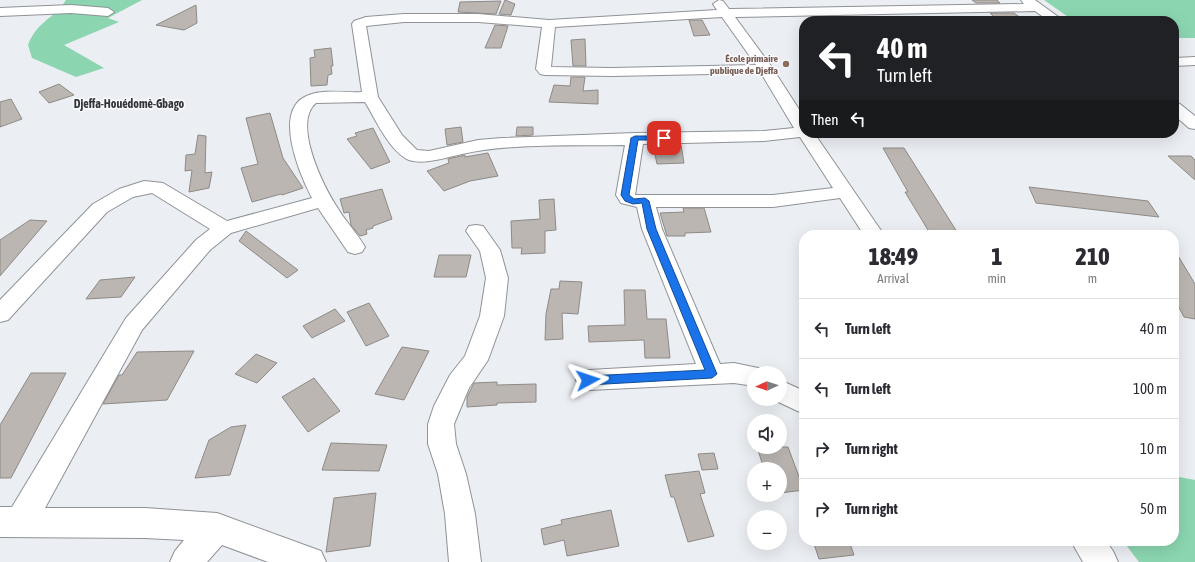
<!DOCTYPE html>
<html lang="en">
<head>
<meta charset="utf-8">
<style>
	:root { --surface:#fff; --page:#f7f7f7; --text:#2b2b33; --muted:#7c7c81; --line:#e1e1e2 }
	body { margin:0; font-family:"Asap Condensed",sans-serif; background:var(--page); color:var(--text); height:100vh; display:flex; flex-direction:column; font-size:15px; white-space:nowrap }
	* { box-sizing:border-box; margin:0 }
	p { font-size:13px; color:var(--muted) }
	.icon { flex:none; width:22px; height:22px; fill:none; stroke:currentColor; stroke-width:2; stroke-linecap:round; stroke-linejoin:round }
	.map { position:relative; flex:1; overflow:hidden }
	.sheet { position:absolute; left:799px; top:230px; width:380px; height:316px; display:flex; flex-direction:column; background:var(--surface); border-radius:16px; box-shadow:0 4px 16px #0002 }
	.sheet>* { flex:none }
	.top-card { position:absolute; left:799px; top:16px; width:380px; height:122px; border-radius:16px; box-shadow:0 4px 16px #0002; background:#202124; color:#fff; overflow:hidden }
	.needle { width:26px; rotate:267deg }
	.tools { position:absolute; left:747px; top:366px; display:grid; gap:8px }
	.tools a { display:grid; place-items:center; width:40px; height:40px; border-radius:50%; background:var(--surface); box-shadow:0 4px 16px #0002; font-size:20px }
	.pin { position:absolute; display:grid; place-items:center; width:34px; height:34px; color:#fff; margin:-17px; border-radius:8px; box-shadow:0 2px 6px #0006 }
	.me { position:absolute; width:44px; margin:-22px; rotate:85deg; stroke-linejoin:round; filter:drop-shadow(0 0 3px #0008) }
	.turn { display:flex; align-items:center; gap:14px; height:84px; padding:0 12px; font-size:18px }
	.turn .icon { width:52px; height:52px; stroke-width:2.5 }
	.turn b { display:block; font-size:28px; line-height:34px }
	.then { display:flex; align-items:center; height:38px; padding:0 12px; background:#0003; gap:8px; font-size:15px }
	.eta { display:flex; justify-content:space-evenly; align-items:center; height:68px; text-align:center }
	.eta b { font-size:24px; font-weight:800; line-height:28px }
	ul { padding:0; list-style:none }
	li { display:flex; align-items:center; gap:12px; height:60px; padding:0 12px; border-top:1px solid var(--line) }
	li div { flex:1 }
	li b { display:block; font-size:15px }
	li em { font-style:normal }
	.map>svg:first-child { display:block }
	.green { fill:#8bd6b1 }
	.building { fill:#bbb6b2; stroke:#8e8a86 }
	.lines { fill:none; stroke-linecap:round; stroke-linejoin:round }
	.minor-casing { stroke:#8f9296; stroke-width:2 }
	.minor { fill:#fff; fill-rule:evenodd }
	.route { fill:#1a73e8; stroke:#114b97 }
	.education-dot { fill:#8d6e63; stroke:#fafbff; stroke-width:1.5 }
	.labels { text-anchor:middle; stroke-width:3; stroke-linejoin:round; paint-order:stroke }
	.far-education-label { font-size:10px; font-weight:bold; fill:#785e54; stroke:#fafbff; text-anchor:end }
	.far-quarter-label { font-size:12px; font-weight:bold; fill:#34363a; stroke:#fafbff }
</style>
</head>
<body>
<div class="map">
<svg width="1195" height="562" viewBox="0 0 1195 562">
	<rect width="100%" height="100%" fill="#ebeef3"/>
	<path class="green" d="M66,0H142L108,18L119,22L64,45L104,68L76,77L32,58L28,45C37,21 53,20 66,0Z
		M1044,0H1195V38H1174V21H1074Z
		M1174,476L1195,480V562H1139L1123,541H1174Z"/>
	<path class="building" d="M505,0L515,4L511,15L499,14Z
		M972,0H997L1000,3H976Z
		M501,1L496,14L458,12L460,2Z
		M196,5L197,23L184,30L156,25Z
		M990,13H1014L1021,18L996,19Z
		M689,20H702L710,35L694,36Z
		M495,25L508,26L501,48H485Z
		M585,39L586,66H573L571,40Z
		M331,48L333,66H331L332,74L328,75L327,85L311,86L310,58L315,57L314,50Z
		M571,77H585L583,91L598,90V104L549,102L554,85L570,86Z
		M59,84L74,95L49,103L39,92Z
		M11,99L22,119L0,127V102Z
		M270,113L283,158L303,188L282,195L281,194L252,202L241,168L258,164L246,118Z
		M461,127L463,142L447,145L445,129Z
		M517,127H533V135L516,136Z
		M373,128L390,162L371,169L347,139L357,136L355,133Z
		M198,135L206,136L205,173L212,172L209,188L189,192L192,170L185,171L186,155L195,154Z
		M653,145H681L684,163L657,164Z
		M883,148H904L959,235H931L905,192H908Z
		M488,153L498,176L470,181L444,191L427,171L449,163L448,159L465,155V157Z
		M1168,156H1191L1195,160V180Z
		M1029,187L1148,201L1159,217L1036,203Z
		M382,189L392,219L373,226V228L366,230L367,234L360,236L351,225L349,212L344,213L340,199Z
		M554,199L556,230L545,231V253L521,254L522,248H512L511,221L540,219L539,200Z
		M683,208H704L711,232L685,233V236H667L660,213L684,212Z
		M30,220L47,221L0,276V240Z
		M246,231L298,270L287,278L239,241Z
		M1174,249L1195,284V319L1184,317L1174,298Z
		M439,255H471L466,277H434Z
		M135,277L121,297L86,299L100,280Z
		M560,281L582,282L578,314L562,313L563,339L545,340L546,314L551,289H559Z
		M624,290H645L647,319H666L670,358H645L644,340L589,342L588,326L625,325Z
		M369,303L389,336L366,346L347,312Z
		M335,309L345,321L312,338L303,326Z
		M402,347L429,351L404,400L375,394Z
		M194,351L167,400L103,404L119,375H122L137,352Z
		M256,354L277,363L257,383L235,374Z
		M31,373H66L11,478H0V425Z
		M314,378L340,411L308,432L282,397Z
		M497,382V385L536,384V402L497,403V405L467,407V397L474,383Z
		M246,425L230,475L195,478L209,440L231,427Z
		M331,443L387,445L379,471L322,470Z
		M757,447H788L804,490L780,493V469H764Z
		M714,453L718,469L702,470L698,454Z
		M699,471L705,493L700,494L714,536L688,542L674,497H671L665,475Z
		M376,493L370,546L326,552L334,498Z
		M611,510L619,546L567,556L564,540L544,545L541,529L562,524L561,520Z
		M813,541H849L854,555L819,559Z"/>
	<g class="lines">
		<defs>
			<path id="minor" d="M719,0L723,1L729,9L1024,4L1021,0H1035L1064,21H1049L1035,11L735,17L771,66L804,117V133H814L884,235H864L840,198L773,207H656L662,229L720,364L734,363L763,369L765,373H754V386L734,383L589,390L580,387L576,380L580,373L589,370L696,364L642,229L637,207L621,203L616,195L625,145C574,146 511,143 462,154C448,157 418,167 405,158C387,146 376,120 365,102L316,103C292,123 323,186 337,207C345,221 357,233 365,247L362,252L355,254L348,252L318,208L231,233L210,250L142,330L45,508H145L217,513L321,551L326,562H268L222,545L207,562H170L175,551L184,540L145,538L0,537V507H12L126,318L196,240L210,229L152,193L133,197L107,212L8,320L0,322V300L93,204L119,189L144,181L163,183L227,221L312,198C300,175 271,108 309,95C324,89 346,93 362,92L352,24L354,21L366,17L404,14H478L549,20L717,10L713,4ZM722,17L756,65L612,68L551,67L555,27ZM404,22H478L542,27L536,69L540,74L545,75L612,76L761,73L794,128L764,131L635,133L502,138L478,140L429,151L417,150L402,135L378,97L366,26ZM800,137L833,188L773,195H635L643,144L764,141Z
				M71,5L108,8L114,12L108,16L71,13L0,16V8Z
				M1195,57V65L1174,66V58Z
				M1174,102L1180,104L1195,116V129L1189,128L1174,115Z
				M476,225L483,226L500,250L508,278L504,316L488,360L469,388L454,424L456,444L466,474L475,514L481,562H449L445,514L438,474L428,444V424L434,406L450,375L465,356L480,316L486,278L480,251L466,231L469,226Z
				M780,380L804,391V414L772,399H780Z
				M1071,541H1106L1113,551L1118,562H1083Z"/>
		</defs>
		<use href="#minor" class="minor-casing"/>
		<use href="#minor" class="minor"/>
	</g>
	<path class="route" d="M635,136H664L668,138L664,140H638L629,195L634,199L645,198L649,201L656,229L717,374L712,378L588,385L583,380L588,376L705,370L647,229L642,203L633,204L625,201L621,195L631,138Z"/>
	<circle class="education-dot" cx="786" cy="64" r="4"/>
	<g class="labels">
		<g class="far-education-label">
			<text x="778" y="62">École primaire<tspan x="778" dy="12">publique de Djeffa</tspan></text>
		</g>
		<g class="far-quarter-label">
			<text x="129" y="108">Djeffa-Houédomè-Gbago</text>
		</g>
	</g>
</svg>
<div class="tools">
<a><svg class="needle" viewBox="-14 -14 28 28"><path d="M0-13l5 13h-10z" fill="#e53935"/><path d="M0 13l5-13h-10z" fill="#7c7c81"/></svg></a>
<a><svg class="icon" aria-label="sound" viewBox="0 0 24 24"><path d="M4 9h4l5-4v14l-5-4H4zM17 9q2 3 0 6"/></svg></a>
<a>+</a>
<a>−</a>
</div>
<div class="pin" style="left:664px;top:138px;background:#d93025"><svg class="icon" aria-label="arrive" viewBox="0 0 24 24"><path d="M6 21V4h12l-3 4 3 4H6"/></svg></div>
<svg class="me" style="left:588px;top:380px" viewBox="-20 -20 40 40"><path d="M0-17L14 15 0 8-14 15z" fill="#1a73e8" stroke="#fff" stroke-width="4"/></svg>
<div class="top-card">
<div class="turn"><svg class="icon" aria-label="left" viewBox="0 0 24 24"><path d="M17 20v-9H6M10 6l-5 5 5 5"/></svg><div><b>40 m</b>Turn left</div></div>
<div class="then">Then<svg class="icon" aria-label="left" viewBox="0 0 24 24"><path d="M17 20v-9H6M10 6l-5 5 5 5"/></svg></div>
</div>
<section class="sheet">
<div class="eta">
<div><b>18:49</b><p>Arrival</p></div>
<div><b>1</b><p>min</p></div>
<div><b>210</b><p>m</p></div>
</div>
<ul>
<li><svg class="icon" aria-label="left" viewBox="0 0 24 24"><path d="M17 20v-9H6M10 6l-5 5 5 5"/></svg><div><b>Turn left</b></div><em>40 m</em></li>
<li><svg class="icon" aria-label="left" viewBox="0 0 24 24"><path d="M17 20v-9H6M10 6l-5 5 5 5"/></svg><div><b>Turn left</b></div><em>100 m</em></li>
<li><svg class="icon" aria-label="right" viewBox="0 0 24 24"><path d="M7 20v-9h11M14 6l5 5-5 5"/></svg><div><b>Turn right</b></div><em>10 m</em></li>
<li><svg class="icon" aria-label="right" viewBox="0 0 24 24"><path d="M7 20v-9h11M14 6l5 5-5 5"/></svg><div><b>Turn right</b></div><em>50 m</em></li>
</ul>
</section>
</div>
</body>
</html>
